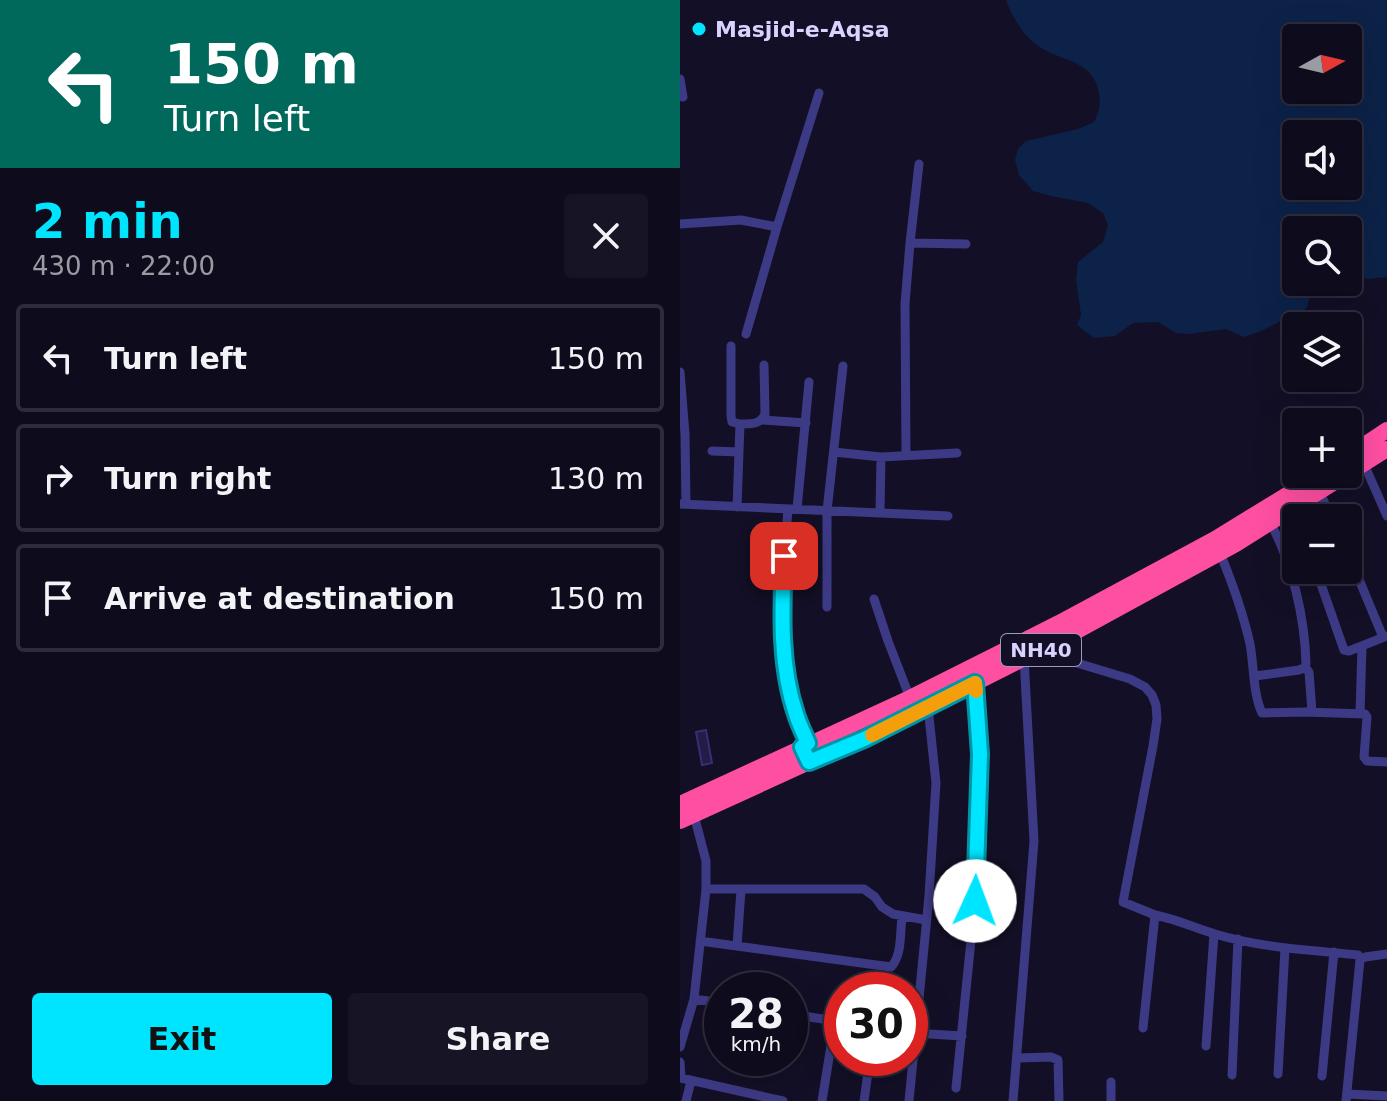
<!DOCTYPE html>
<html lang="en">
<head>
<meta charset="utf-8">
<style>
	:root { --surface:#0e0b1c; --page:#171425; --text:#f1f3f6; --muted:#9b9ba3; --line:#2e2b3b; --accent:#00e5ff }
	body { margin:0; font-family:"DejaVu Sans",sans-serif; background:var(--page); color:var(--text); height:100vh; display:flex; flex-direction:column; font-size:30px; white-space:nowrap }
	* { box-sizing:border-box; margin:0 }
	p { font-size:26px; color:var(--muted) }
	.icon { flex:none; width:44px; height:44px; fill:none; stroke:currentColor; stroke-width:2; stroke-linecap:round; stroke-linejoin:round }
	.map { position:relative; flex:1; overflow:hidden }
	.drawer { display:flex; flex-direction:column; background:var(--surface); width:680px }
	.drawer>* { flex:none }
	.guide { background:#00695c; color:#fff; overflow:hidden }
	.needle { width:52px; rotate:82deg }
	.fabs { position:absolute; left:602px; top:24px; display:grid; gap:16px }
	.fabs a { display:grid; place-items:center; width:80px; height:80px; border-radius:8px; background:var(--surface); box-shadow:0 8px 32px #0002,0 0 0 2px var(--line); font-size:40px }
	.speed { position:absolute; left:24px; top:972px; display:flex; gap:16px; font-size:40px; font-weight:700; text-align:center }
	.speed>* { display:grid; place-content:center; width:104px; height:104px; border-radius:50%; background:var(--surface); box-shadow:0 8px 32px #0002,0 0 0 2px var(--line); line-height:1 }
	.speed small { font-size:20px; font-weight:400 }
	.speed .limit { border:12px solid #d22; background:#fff; color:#111 }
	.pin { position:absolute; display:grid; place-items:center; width:68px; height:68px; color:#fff; margin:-34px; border-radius:16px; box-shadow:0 4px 12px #0006 }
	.me { position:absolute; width:88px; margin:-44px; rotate:2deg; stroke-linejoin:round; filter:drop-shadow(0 0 6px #0008) }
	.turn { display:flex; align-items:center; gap:28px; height:168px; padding:0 32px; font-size:36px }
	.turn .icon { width:104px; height:104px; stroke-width:2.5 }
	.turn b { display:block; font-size:56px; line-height:68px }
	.round { display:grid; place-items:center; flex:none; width:84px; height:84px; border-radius:8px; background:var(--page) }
	.summary { display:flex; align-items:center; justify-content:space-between; height:136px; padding:0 32px }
	h1 { font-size:48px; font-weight:800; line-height:60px; color:var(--accent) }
	.button { display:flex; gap:16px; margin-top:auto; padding:16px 32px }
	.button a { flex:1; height:92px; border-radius:8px; background:var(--accent); color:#111; font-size:32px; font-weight:800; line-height:92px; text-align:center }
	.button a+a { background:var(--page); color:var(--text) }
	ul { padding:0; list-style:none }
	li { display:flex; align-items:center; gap:24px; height:108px; margin:0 16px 12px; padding:0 16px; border:4px solid var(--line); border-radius:8px }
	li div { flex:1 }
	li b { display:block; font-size:30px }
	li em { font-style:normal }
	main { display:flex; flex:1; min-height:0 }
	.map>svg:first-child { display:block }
	.water { fill:#0c2248; fill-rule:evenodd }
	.building { fill:#241b47; stroke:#3b2d73; stroke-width:2 }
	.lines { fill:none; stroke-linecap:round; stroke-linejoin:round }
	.street { stroke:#3d3a85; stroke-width:9 }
	.highway { stroke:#ff4fa3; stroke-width:16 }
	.route-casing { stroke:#0095a6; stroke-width:20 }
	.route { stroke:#00e5ff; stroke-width:14 }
	.slow { stroke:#f59e0b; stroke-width:14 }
	.poi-dot { fill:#00e5ff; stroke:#130f26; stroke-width:3 }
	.labels { text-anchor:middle; stroke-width:6; stroke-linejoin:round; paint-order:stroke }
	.shield { fill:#130f26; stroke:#9e99be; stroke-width:2 }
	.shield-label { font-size:20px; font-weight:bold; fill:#d9d4ff }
	.poi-label { font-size:22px; font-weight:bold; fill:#d9d4ff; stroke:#130f26; text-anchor:start }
</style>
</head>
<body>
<main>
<section class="drawer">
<div class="guide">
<div class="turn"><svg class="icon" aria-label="left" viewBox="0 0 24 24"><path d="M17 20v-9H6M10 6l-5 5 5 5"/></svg><div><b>150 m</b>Turn left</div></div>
</div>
<div class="summary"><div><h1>2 min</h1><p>430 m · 22:00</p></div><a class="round"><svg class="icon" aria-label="close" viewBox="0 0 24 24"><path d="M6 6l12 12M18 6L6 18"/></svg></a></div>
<ul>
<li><svg class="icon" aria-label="left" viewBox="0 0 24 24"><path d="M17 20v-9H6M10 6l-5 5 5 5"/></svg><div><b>Turn left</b></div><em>150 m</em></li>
<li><svg class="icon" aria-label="right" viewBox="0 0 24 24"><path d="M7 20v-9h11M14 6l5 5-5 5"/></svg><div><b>Turn right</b></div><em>130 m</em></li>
<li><svg class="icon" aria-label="arrive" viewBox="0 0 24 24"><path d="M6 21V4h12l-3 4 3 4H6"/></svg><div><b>Arrive at destination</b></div><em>150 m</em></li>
</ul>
<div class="button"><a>Exit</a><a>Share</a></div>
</section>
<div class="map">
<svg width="707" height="1101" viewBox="0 0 707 1101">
	<rect width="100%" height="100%" fill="#130f26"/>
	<path class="water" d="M326,0H707V277L688,279L668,272V230H616V282H641L630,294L627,308L579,332L564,337L546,329L510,334L496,333L478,322L453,323L435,336L414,338L397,325L401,315L396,280L398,262L423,242L428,225L423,213L408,203L371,196L353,191L339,175L335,160L338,149L346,141L398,129L414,122C419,112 421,105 419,93C413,59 381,62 358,46C343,35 332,17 326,0ZM616,38H668V90H616ZM616,134H668V186H616Z"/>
	<path class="building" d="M26,730L32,763L22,765L16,732Z"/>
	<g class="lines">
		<path class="street" d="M0,79L3,97
			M0,224L61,220L97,227L139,93
			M230,243L286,244
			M66,334L97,227
			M51,346V416L52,422L60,424L57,507
			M0,372L5,434L6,504
			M83,420L126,423
			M60,424C71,424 80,425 85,414L84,365
			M32,451L59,452
			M154,452L201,457L277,453
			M226,455L225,304L230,243L239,164
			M684,464L707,516
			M639,491L652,518
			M0,504L268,516
			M108,509C103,574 95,652 116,715C119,725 124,734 128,743
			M117,509L129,382
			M200,513L201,457
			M540,553C552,582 563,613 570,644C574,666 573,694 582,713L625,712L685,714L687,717L684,757L687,761L707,762
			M668,553L703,637
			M636,570L664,650L669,651L707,636
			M194,599L208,641L230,698
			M147,607V511L163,366
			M384,638L397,663L450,679L465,687L472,695L476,705L477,719L473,746L443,902L475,915L463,1028
			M625,667L629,672L632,712
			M575,676L619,670L624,668L626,664C625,618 612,562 590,522
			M680,714L682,646
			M26,889H184L195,897L202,907L213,914L246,920
			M475,915C496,919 515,928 535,934C581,948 631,950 678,955L680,960
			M20,941L211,967C222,956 220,933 222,917
			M57,946L61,890
			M14,999L42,1003
			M110,1014L162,1022
			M233,1033L282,1036
			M526,1046L534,934
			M0,1047L14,999L26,889V861L14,815
			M337,1058L371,1057L378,1060L379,1101
			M0,1062L1,1078L103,1101
			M598,1074L605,948
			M552,1075L558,939
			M642,1076L654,952
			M276,1088L295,901L300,754L295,683
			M667,1094L707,1096
			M6,1101L11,1081
			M142,1101L155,1021
			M184,1101L190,1058
			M229,1101L249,896L256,783L248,707
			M333,1101L354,841L344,658
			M431,1101V1082
			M666,1101L680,960L685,957L707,954"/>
		<path class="highway" d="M668,456L707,430
			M0,804L230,698L379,623L535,539L641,474
			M0,821L129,762L184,739L384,638L556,544L707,449"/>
	</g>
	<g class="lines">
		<defs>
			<path id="route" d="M104,556C102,608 99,664 116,714C119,724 124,734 128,743L122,747L129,762L184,739L295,683L300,754L295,901"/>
		</defs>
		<use href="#route" class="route-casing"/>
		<use href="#route" class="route"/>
		<path class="slow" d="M192,735L295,683L296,691"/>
	</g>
	<circle class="poi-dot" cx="19" cy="29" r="8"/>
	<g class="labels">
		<rect class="shield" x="321" y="634" width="80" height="32" rx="6"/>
		<g class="shield-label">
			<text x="361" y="657">NH40</text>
		</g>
		<g class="poi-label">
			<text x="35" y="37">Masjid-e-Aqsa</text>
		</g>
	</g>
</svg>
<div class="fabs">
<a><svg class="needle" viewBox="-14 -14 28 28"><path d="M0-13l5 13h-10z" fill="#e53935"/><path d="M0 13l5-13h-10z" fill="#9b9ba3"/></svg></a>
<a><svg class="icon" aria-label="sound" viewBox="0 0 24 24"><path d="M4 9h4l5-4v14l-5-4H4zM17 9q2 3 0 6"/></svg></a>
<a><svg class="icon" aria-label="search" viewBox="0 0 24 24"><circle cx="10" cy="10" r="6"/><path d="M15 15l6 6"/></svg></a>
<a><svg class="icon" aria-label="layers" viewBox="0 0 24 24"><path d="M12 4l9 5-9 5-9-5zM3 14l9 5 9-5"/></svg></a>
<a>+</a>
<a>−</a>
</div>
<div class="speed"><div>28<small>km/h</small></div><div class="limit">30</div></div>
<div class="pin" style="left:104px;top:556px;background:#d93025"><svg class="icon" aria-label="arrive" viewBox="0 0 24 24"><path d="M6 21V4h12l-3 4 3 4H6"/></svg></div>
<svg class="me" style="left:295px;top:901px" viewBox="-20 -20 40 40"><circle r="19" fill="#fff"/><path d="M0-13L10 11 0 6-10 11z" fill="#00e5ff"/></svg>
</div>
</main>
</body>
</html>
